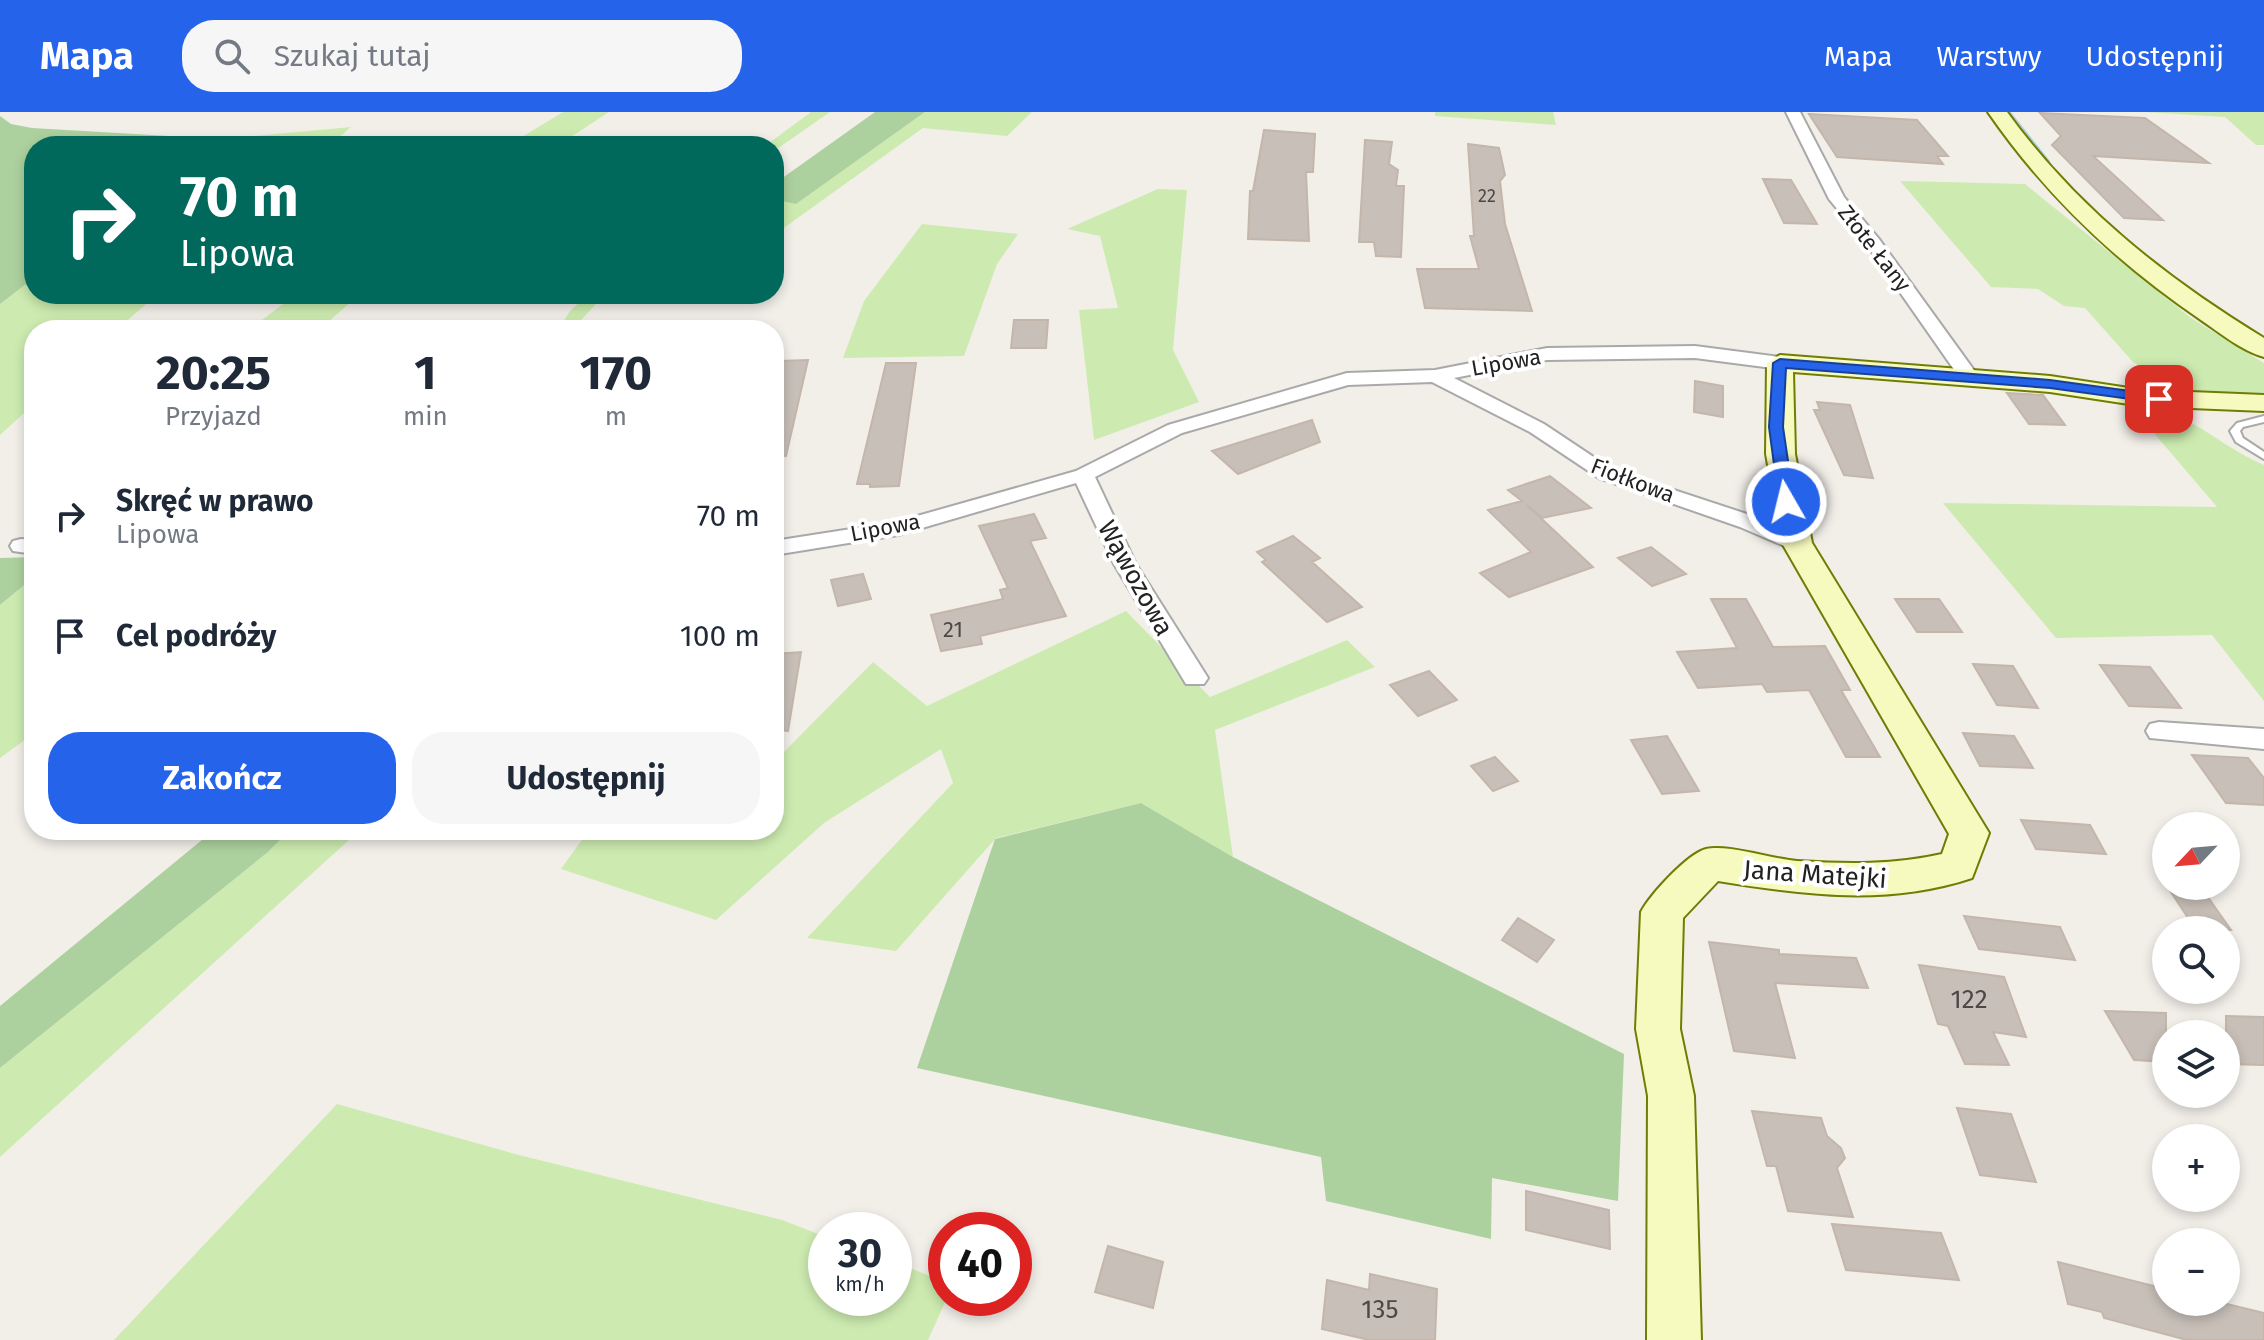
<!DOCTYPE html>
<html lang="pl">
<head>
<meta charset="utf-8">
<style>
	:root { --surface:#fff; --page:#f6f6f7; --text:#1f2937; --muted:#747a83; --accent:#2563eb }
	body { margin:0; font-family:"Fira Sans",sans-serif; background:var(--page); color:var(--text); height:100vh; display:flex; flex-direction:column; font-size:30px; white-space:nowrap }
	* { box-sizing:border-box; margin:0 }
	p { font-size:26px; color:var(--muted) }
	.icon { flex:none; width:44px; height:44px; fill:none; stroke:currentColor; stroke-width:2; stroke-linecap:round; stroke-linejoin:round }
	.map { position:relative; flex:1; overflow:hidden }
	.details { position:absolute; left:24px; top:208px; width:760px; height:520px; display:flex; flex-direction:column; background:var(--surface); border-radius:32px; box-shadow:0 4px 12px #0003 }
	.details>* { flex:none }
	.banner { position:absolute; left:24px; top:24px; width:760px; height:168px; border-radius:32px; box-shadow:0 4px 12px #0003; background:#00695c; color:#fff; overflow:hidden }
	.needle { width:52px; rotate:244deg }
	.controls { position:absolute; left:2152px; top:700px; display:grid; gap:16px }
	.controls a { display:grid; place-items:center; width:88px; height:88px; border-radius:50%; background:var(--surface); box-shadow:0 4px 12px #0003; font-size:40px }
	.speed { position:absolute; left:808px; top:1100px; display:flex; gap:16px; font-size:40px; font-weight:700; text-align:center }
	.speed>* { display:grid; place-content:center; width:104px; height:104px; border-radius:50%; background:var(--surface); box-shadow:0 4px 12px #0003; line-height:1 }
	.speed small { font-size:20px; font-weight:400 }
	.speed .limit { border:12px solid #d22; background:#fff; color:#111 }
	.pin { position:absolute; display:grid; place-items:center; width:68px; height:68px; color:#fff; margin:-34px; border-radius:16px; box-shadow:0 4px 12px #0006 }
	.me { position:absolute; width:88px; margin:-44px; rotate:352deg; stroke-linejoin:round; filter:drop-shadow(0 0 6px #0008) }
	.turn { display:flex; align-items:center; gap:28px; height:168px; padding:0 24px; font-size:36px }
	.turn .icon { width:104px; height:104px; stroke-width:2.5 }
	.turn b { display:block; font-size:56px; line-height:68px }
	.eta { display:flex; justify-content:space-evenly; align-items:center; height:136px; text-align:center }
	.eta b { font-size:48px; font-weight:700; line-height:56px }
	.button { display:flex; gap:16px; margin-top:auto; padding:16px 24px }
	.button a { flex:1; height:92px; border-radius:32px; background:var(--accent); color:#fff; font-size:32px; font-weight:700; line-height:92px; text-align:center }
	.button a+a { background:var(--page); color:var(--text) }
	ul { padding:0; list-style:none }
	li { display:flex; align-items:center; gap:24px; height:120px; padding:0 24px }
	li div { flex:1 }
	li b { display:block; font-size:30px }
	li em { font-style:normal }
	header { display:flex; align-items:center; gap:48px; box-sizing:border-box; height:112px; padding:0 40px; background:var(--accent); color:#fff }
	header strong { font-size:38px }
	nav { display:flex; gap:44px; margin-inline-start:auto; font-size:28px }
	.search { width:560px; height:72px; background:var(--page); display:flex; align-items:center; gap:20px; box-sizing:border-box; padding:0 28px; border-radius:32px; color:var(--muted); font-size:30px }
	.map>svg:first-child { display:block }
	.grass { fill:#cdebb0 }
	.forest { fill:#add19e }
	.lines { fill:none; stroke-linecap:round; stroke-linejoin:round }
	.stream { stroke:#aad3df; stroke-width:6 }
	.building { fill:#c7bfb8; stroke:#c4b6ab; stroke-width:2 }
	.lane-casing { stroke:#a9a9a9; stroke-width:4 }
	.street-casing { stroke:#a9a9a9; stroke-width:4 }
	.secondary-casing { stroke:#707d05; stroke-width:4 }
	.lane { fill:#fff; fill-rule:evenodd }
	.street { fill:#fff; fill-rule:evenodd }
	.secondary { fill:#f7fabf; fill-rule:evenodd }
	.route { fill:#2563eb; stroke:#184099; stroke-width:2 }
	.labels { text-anchor:middle; stroke-width:8; stroke-linejoin:round; paint-order:stroke }
	.far-number-label { font-size:18px; fill:#4b4948 }
	.far-street-label { font-size:22px; fill:#222; stroke:#fff }
	.number-label { font-size:22px; fill:#4b4948 }
	.street-label { font-size:26px; fill:#222; stroke:#fff }
	.near-number-label { font-size:26px; fill:#4b4948 }
</style>
</head>
<body>
<header>
<strong>Mapa</strong>
<div class="search"><svg class="icon" aria-label="search" viewBox="0 0 24 24"><circle cx="10" cy="10" r="6"/><path d="M15 15l6 6"/></svg>Szukaj tutaj</div>
<nav><a>Mapa</a><a>Warstwy</a><a>Udostępnij</a></nav>
</header>
<div class="map">
<svg width="2264" height="1228" viewBox="0 0 2264 1228">
	<rect width="100%" height="100%" fill="#f2efe9"/>
	<path class="grass" d="M563,0H609L557,34H507Z
		M811,0H830L774,39V34H765Z
		M925,0H1032L1007,24L923,16L774,123V87L797,91Z
		M1435,0H1553L1556,13L1435,4Z
		M2144,0H2264V33H2256L2225,5Z
		M351,15L329,34H211L220,27Z
		M1900,69L2025,72L2191,206L2264,251V284L2186,280L2133,250L2085,196L2064,194L2038,177L1991,175Z
		M1158,77L1187,78L1173,238L1199,290L1094,328L1079,198L1118,196L1100,124L1067,117Z
		M922,112L1018,122L997,152L964,244L843,246L864,189Z
		M34,166V182H158L116,218H34V292L0,323V192Z
		M296,182H360L319,218H249Z
		M588,182H605L572,218H558L570,199Z
		M2140,296C2196,301 2216,333 2264,353V589L2212,523L2056,526L1943,391L2217,395L2136,300Z
		M34,465V621L0,646V493Z
		M1126,499L1210,585L1347,528L1375,555L1215,618L1233,745L1141,691L996,726L896,839L807,826L953,671L941,637L824,711L716,808L561,757L589,718H774V650L873,550L927,594Z
		M290,718H360L0,1045V956L268,740Z
		M337,992L519,1043L782,1108L826,1125V1186H894V1150L946,1170L947,1186L928,1228H114Z"/>
	<path class="forest" d="M875,0H925L796,92L774,87V72Z
		M0,4L11,12L32,16L220,27L211,34H34V166L0,192Z
		M34,445V465L0,493V446Z
		M1141,691L1233,745L1624,942L1618,1089L1492,1066L1491,1127L1326,1089L1321,1045L917,956L995,727Z
		M214,718H290L268,740L0,956V894Z"/>
	<g class="lines">
		<path class="stream" d="M2007,0L2047,50"/>
	</g>
	<path class="building" d="M2040,1L2145,6L2209,51L2093,44L2163,108L2124,106L2052,33L2061,24Z
		M1809,2L1917,8L1948,44H1937L1943,52L1837,45Z
		M1264,18L1315,22L1313,60H1306L1309,129L1248,127L1250,79H1253Z
		M1365,28L1392,30L1389,52L1398,58L1396,74H1404L1401,145L1376,144L1374,130H1359Z
		M1468,32L1499,36L1505,63L1500,69L1505,112L1532,199L1425,196L1417,157H1479L1470,124H1474Z
		M1763,67L1791,68L1817,112L1784,111Z
		M1014,208H1048L1046,236H1011Z
		M808,248L786,344L774,343V278L779,249Z
		M886,251H916L899,374L870,375V372H857Z
		M1695,269L1723,274V305L1694,300Z
		M2007,281L2043,283L2065,313L2029,312Z
		M1817,290L1850,293L1873,366L1844,363L1814,298H1820Z
		M1312,308L1320,330L1238,362L1212,339Z
		M1550,364L1591,396L1542,406L1527,393L1593,455L1509,485L1480,461L1531,440L1488,398L1522,389L1508,378Z
		M1034,402L1046,426L1030,429L1066,504L980,524L982,532L941,539L931,503L1003,487L1000,478L1008,476L979,414Z
		M1293,424L1320,446L1312,450L1362,495L1327,510L1262,450L1266,448L1257,440Z
		M1651,435L1686,462L1652,474L1618,446Z
		M863,462L871,487L838,494L831,468Z
		M1711,487H1746L1773,535L1825,534L1850,578H1841L1880,645H1846L1809,578L1767,580L1762,572L1698,576L1677,540L1737,536Z
		M1895,487H1939L1962,520H1917Z
		M801,540L788,619L774,617V542Z
		M1973,552L2013,554L2038,596L1997,593Z
		M2100,553L2150,555L2181,596L2129,594Z
		M1429,559L1457,588L1418,604L1390,573Z
		M1963,621L2014,624L2033,656L1980,654Z
		M1667,624L1699,679L1662,682L1631,628Z
		M2192,643L2248,646L2264,666V693L2226,691Z
		M1495,645L1518,669L1493,679L1471,654Z
		M2021,708L2090,713L2106,742L2036,737Z
		M2167,774H2200L2231,818H2196Z
		M1964,804L2060,815L2075,848L1979,837Z
		M1518,806L1554,828L1537,850L1502,828Z
		M1709,830L1779,838V842L1856,846L1868,876L1775,871L1795,946L1734,939Z
		M1919,853L2004,865L2026,925L1993,920L2009,953L1965,952L1948,914L1938,912Z
		M2105,899L2166,901V950L2134,948Z
		M2226,904L2264,905V953L2226,952Z
		M1957,996L2011,1002L2036,1070L1980,1063Z
		M1752,999L1821,1006L1827,1024L1841,1036L1845,1046L1837,1056L1853,1105L1788,1099L1776,1054H1767Z
		M1526,1079L1609,1098L1610,1137L1526,1118Z
		M1832,1112L1941,1121L1959,1168L1846,1158Z
		M1108,1134L1163,1150L1153,1196L1095,1180Z
		M2058,1150L2166,1177V1190H2219L2264,1201V1228H2187L2104,1206L2102,1200L2068,1192Z
		M1370,1162L1437,1177L1435,1228H1369L1322,1217L1327,1168L1369,1178Z"/>
	<g class="lines">
		<defs>
			<path id="lane" d="M2264,304V310L2243,315L2240,319L2243,326L2264,340V347L2236,330L2230,319L2237,311Z"/>
			<path id="street" d="M1786,0H1800L1844,85L1879,127L1976,261V269H1962L1867,133L1829,87Z
				M1695,234L1780,245L1789,251L1780,257L1695,246L1547,248L1454,266L1544,312L1613,358L1756,405L1805,426L1808,431L1805,436H1789L1740,415L1599,366L1530,320L1432,270L1348,273L1182,321L1095,365L1136,452L1208,566L1204,572H1186L1114,452L1076,371L898,423L774,443V429L896,410L1076,359L1168,313L1347,261L1435,258L1547,236Z
				M21,427L34,428V442L13,439L10,434L13,429Z
				M2159,610L2264,617V637L2150,626L2146,619L2150,612Z"/>
			<path id="secondary" d="M1988,0H2007C2076,95 2164,165 2264,226V245C2242,239 2220,221 2201,208C2117,151 2046,84 1988,0Z
				M1780,243L2050,264L2142,278L2264,283V299L2142,294L2050,280L1793,260L1795,342L1812,431L1989,721L1972,766C1888,794 1804,783 1718,769L1683,806L1680,917L1694,984L1701,1228H1647L1648,984L1636,917L1641,800C1650,783 1687,742 1706,737C1728,732 1772,747 1797,749C1846,752 1894,753 1942,742L1949,722L1782,431L1766,342L1767,251Z"/>
		</defs>
		<use href="#lane" class="lane-casing"/>
		<use href="#street" class="street-casing"/>
		<use href="#secondary" class="secondary-casing"/>
		<use href="#lane" class="lane"/>
		<use href="#street" class="street"/>
		<use href="#secondary" class="secondary"/>
	</g>
	<path class="route" d="M1780,247L2050,268L2159,283L2166,287L2159,291L2050,276L1786,256L1783,315L1794,390L1786,395L1779,390L1769,315L1773,251Z"/>
	<g class="labels">
		<g class="far-number-label">
			<text x="1487" y="90">22</text>
		</g>
		<g class="far-street-label">
			<text transform="translate(1875 136) rotate(52)" y="8">Złote Łany</text>
			<text transform="translate(1506 250) rotate(-10)" y="8">Lipowa</text>
			<text transform="translate(1633 368) rotate(21)" y="8">Fiołkowa</text>
			<text transform="translate(885 415) rotate(-11)" y="8">Lipowa</text>
		</g>
		<g class="number-label">
			<text x="953" y="525">21</text>
		</g>
		<g class="street-label">
			<text transform="translate(1136 466) rotate(61)" y="9">Wąwozowa</text>
			<text transform="translate(1815 762) rotate(4)" y="9">Jana Matejki</text>
		</g>
		<g class="near-number-label">
			<text x="1969" y="896">122</text>
			<text x="1380" y="1206">135</text>
		</g>
	</g>
</svg>
<div class="controls">
<a><svg class="needle" viewBox="-14 -14 28 28"><path d="M0-13l5 13h-10z" fill="#e53935"/><path d="M0 13l5-13h-10z" fill="#747a83"/></svg></a>
<a><svg class="icon" aria-label="search" viewBox="0 0 24 24"><circle cx="10" cy="10" r="6"/><path d="M15 15l6 6"/></svg></a>
<a><svg class="icon" aria-label="layers" viewBox="0 0 24 24"><path d="M12 4l9 5-9 5-9-5zM3 14l9 5 9-5"/></svg></a>
<a>+</a>
<a>−</a>
</div>
<div class="speed"><div>30<small>km/h</small></div><div class="limit">40</div></div>
<div class="pin" style="left:2159px;top:287px;background:#d93025"><svg class="icon" aria-label="arrive" viewBox="0 0 24 24"><path d="M6 21V4h12l-3 4 3 4H6"/></svg></div>
<svg class="me" style="left:1786px;top:390px" viewBox="-20 -20 40 40"><circle r="17" fill="#2563eb" stroke="#fff" stroke-width="3"/><path d="M0-11L8 9 0 5-8 9z" fill="#fff"/></svg>
<div class="banner">
<div class="turn"><svg class="icon" aria-label="right" viewBox="0 0 24 24"><path d="M7 20v-9h11M14 6l5 5-5 5"/></svg><div><b>70 m</b>Lipowa</div></div>
</div>
<section class="details">
<div class="eta">
<div><b>20:25</b><p>Przyjazd</p></div>
<div><b>1</b><p>min</p></div>
<div><b>170</b><p>m</p></div>
</div>
<ul>
<li><svg class="icon" aria-label="right" viewBox="0 0 24 24"><path d="M7 20v-9h11M14 6l5 5-5 5"/></svg><div><b>Skręć w prawo</b><p>Lipowa</p></div><em>70 m</em></li>
<li><svg class="icon" aria-label="arrive" viewBox="0 0 24 24"><path d="M6 21V4h12l-3 4 3 4H6"/></svg><div><b>Cel podróży</b></div><em>100 m</em></li>
</ul>
<div class="button"><a>Zakończ</a><a>Udostępnij</a></div>
</section>
</div>
</body>
</html>
